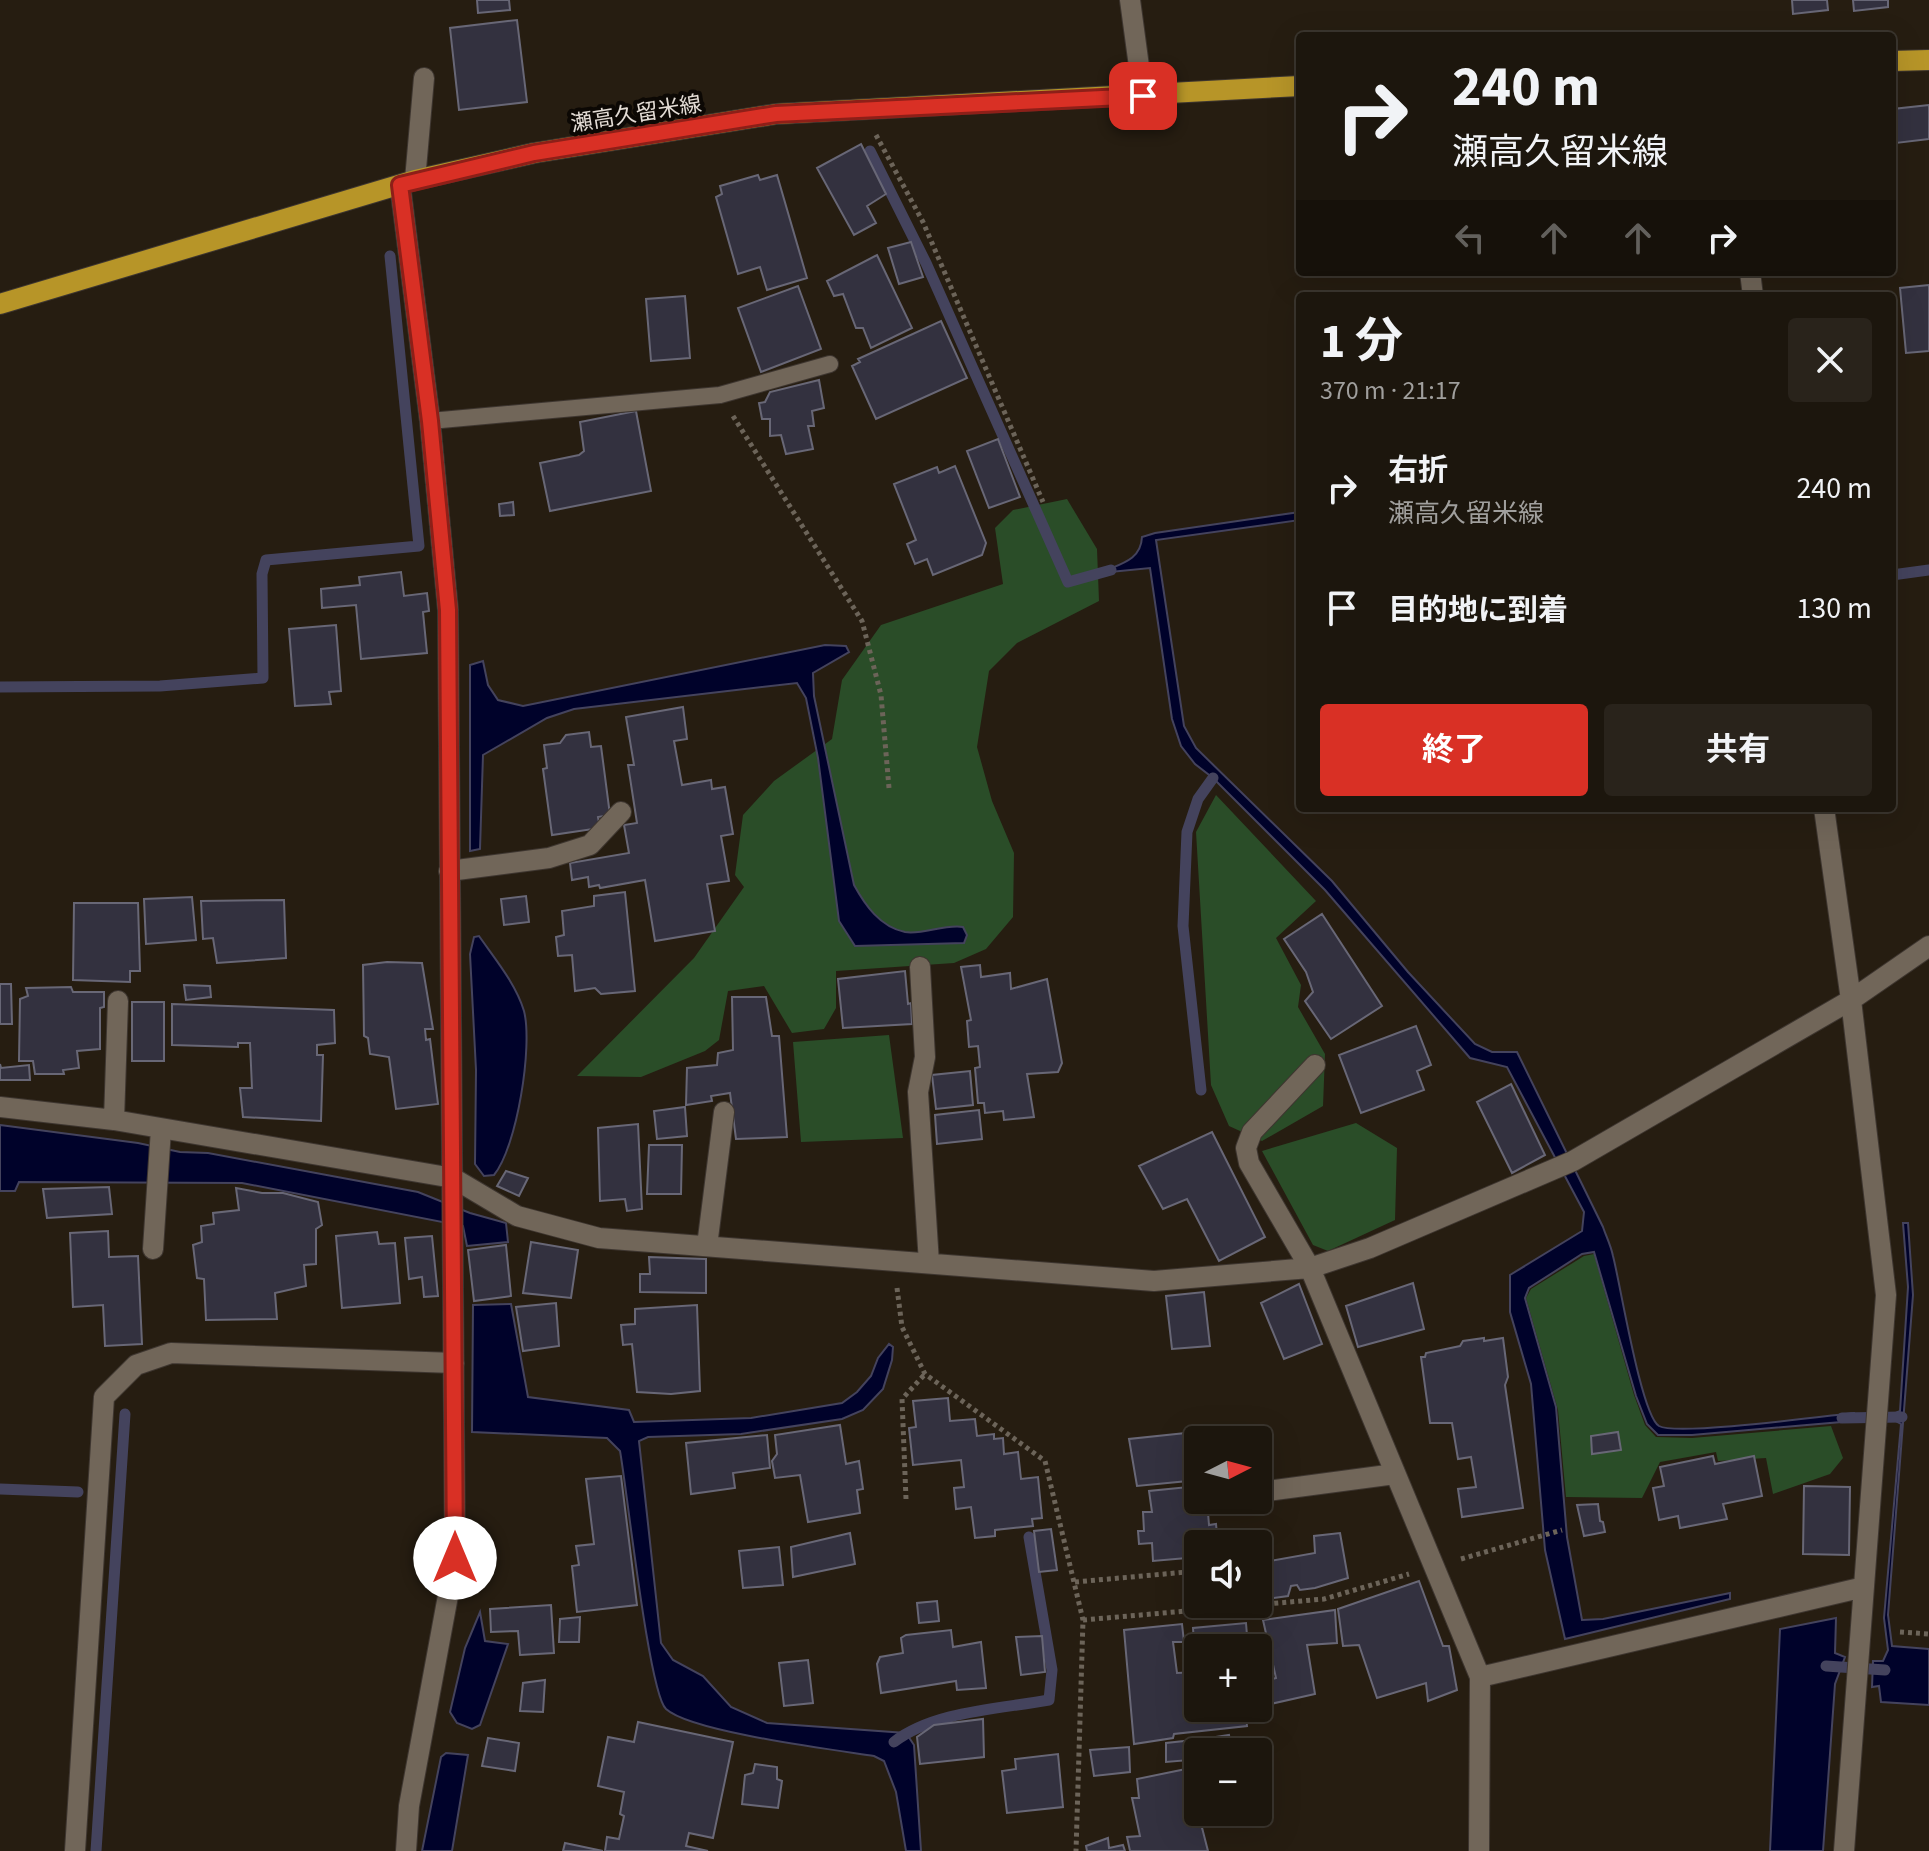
<!DOCTYPE html>
<html lang="ja">
<head>
<meta charset="utf-8">
<style>
	:root { --surface:#1c160d; --page:#29231b; --text:#f1f3f6; --muted:#a09f9d; --line:#3a352e; --accent:#d93025 }
	body { margin:0; font-family:"Source Sans 3","Noto Sans JP",sans-serif; background:var(--page); color:var(--text); height:100vh; display:flex; flex-direction:column; font-size:30px; white-space:nowrap }
	* { box-sizing:border-box; margin:0 }
	p { font-size:26px; color:var(--muted) }
	.icon { flex:none; width:44px; height:44px; fill:none; stroke:currentColor; stroke-width:2; stroke-linecap:round; stroke-linejoin:round }
	.map { position:relative; flex:1; overflow:hidden }
	.details { position:absolute; left:1296px; top:292px; width:600px; height:520px; display:flex; flex-direction:column; background:var(--surface); border-radius:8px; box-shadow:0 8px 32px #0002,0 0 0 2px var(--line) }
	.details>* { flex:none }
	.banner { position:absolute; left:1296px; top:32px; width:600px; height:244px; border-radius:8px; box-shadow:0 8px 32px #0002,0 0 0 2px var(--line); background:#1c160d; color:var(--text); overflow:hidden }
	.needle { width:52px; rotate:84deg }
	.tools { position:absolute; left:1184px; top:1426px; display:grid; gap:16px }
	.tools a { display:grid; place-items:center; width:88px; height:88px; border-radius:8px; background:var(--surface); box-shadow:0 8px 32px #0002,0 0 0 2px var(--line); font-size:40px }
	.pin { position:absolute; display:grid; place-items:center; width:68px; height:68px; color:#fff; margin:-34px; border-radius:16px; box-shadow:0 4px 12px #0006 }
	.me { position:absolute; width:88px; margin:-44px; rotate:0deg; stroke-linejoin:round; filter:drop-shadow(0 0 6px #0008) }
	.turn { display:flex; align-items:center; gap:28px; height:168px; padding:0 24px; font-size:36px }
	.turn .icon { width:104px; height:104px; stroke-width:2.5 }
	.turn b { display:block; font-size:56px; line-height:68px }
	.lanes { display:flex; align-items:center; height:76px; padding:0 24px; background:#0003; justify-content:center; gap:40px; direction:ltr }
	.lanes .off { opacity:.35 }
	.round { display:grid; place-items:center; flex:none; width:84px; height:84px; border-radius:8px; background:var(--page) }
	.summary { display:flex; align-items:center; justify-content:space-between; height:136px; padding:0 24px }
	h1 { font-size:48px; font-weight:700; line-height:60px }
	.cta { display:flex; gap:16px; margin-top:auto; padding:16px 24px }
	.cta a { flex:1; height:92px; border-radius:8px; background:var(--accent); color:#fff; font-size:32px; font-weight:700; line-height:92px; text-align:center }
	.cta a+a { background:var(--page); color:var(--text) }
	ul { padding:0; list-style:none }
	li { display:flex; align-items:center; gap:24px; height:120px; padding:0 24px }
	li div { flex:1 }
	li b { display:block; font-size:30px }
	li em { font-style:normal }
	.map>svg:first-child { display:block }
	.green { fill:#2a4d28 }
	.water { fill:#00022a; stroke:#44435d; stroke-width:2 }
	.lines { fill:none; stroke-linecap:round; stroke-linejoin:round }
	.stream { stroke:#44435d; stroke-width:11 }
	.building { fill:#33313f; stroke:#686776; stroke-width:2 }
	.service-casing { stroke:#3e3630; stroke-width:18 }
	.minor-casing { stroke:#3e3630; stroke-width:22 }
	.primary-casing { stroke:#3e3630; stroke-width:22 }
	.path { stroke:#6c6459; stroke-width:5; stroke-dasharray:4 4; stroke-linecap:butt }
	.service { stroke:#716659; stroke-width:16 }
	.minor { stroke:#716659; stroke-width:20 }
	.primary { stroke:#b79528; stroke-width:20 }
	.route-casing { stroke:#8d1f18; stroke-width:20 }
	.route { stroke:#d93025; stroke-width:14 }
	.labels { text-anchor:middle; stroke-width:8; stroke-linejoin:round; paint-order:stroke }
	.street-label { font-size:22px; fill:#e3dcd5; stroke:#0c0804 }
</style>
</head>
<body>
<div class="map">
<svg width="1929" height="1851" viewBox="0 0 1929 1851">
	<rect width="100%" height="100%" fill="#261d11"/>
	<path class="green" d="M1067,499L1097,549L1099,601L1017,643L989,671L977,747L992,801L1014,853L1013,917L986,949L954,963L836,971V1008L824,1029L792,1033L764,986L728,991L719,1040L705,1051L641,1077L577,1076L694,958L744,887L735,875L743,815L774,781L832,739L842,680L881,625L1003,584L995,528L1013,510Z
		M1216,795L1316,901L1276,938L1301,985L1298,1007L1325,1054L1323,1106L1262,1141L1229,1126L1211,1085L1196,832Z
		M889,1035L903,1138L801,1142L793,1042Z
		M1356,1123L1397,1148L1395,1220L1328,1251L1313,1245L1262,1151Z
		M1594,1254L1634,1395L1645,1425L1656,1437L1692,1438L1831,1426L1843,1458L1830,1474L1773,1494L1766,1458L1718,1461L1716,1452L1660,1462L1642,1498L1566,1497L1558,1410L1526,1298L1531,1289L1584,1256Z"/>
	<path class="water" d="M1300,512V520L1156,540L1184,726L1196,748L1332,881L1408,972L1475,1044L1492,1052H1517L1603,1227C1606,1236 1611,1246 1613,1256C1620,1282 1641,1415 1659,1426C1677,1436 1825,1416 1854,1413L1853,1421L1692,1435H1658L1647,1424L1636,1396L1594,1252L1582,1254L1529,1288L1525,1298L1556,1407L1567,1537L1582,1620L1603,1619L1730,1593V1599L1565,1639L1545,1550L1531,1384L1510,1312V1275L1582,1231L1584,1212L1507,1067L1470,1058L1325,890L1213,778L1195,764L1181,746L1172,719L1150,568L1100,573C1119,564 1141,561 1142,537L1155,533Z
		M825,645L846,646L849,652L813,673L814,696L854,885C865,905 880,927 905,932C923,935 944,924 963,927L967,935L964,943L855,946L839,921L818,758L806,698L797,683L574,709L547,718L483,755L480,849L470,851V665L483,661L488,685L498,700L523,706Z
		M479,936C495,959 516,984 524,1011C533,1046 517,1147 494,1175L484,1176L475,1164L476,1070L470,954L474,937Z
		M0,1125L138,1143L180,1152L208,1153L418,1192L470,1213L506,1223L508,1242L467,1246L463,1226L242,1183L19,1182L15,1191H0Z
		M1903,1223H1908L1913,1295L1888,1615L1892,1646L1929,1649V1705L1881,1702L1879,1686L1872,1687L1873,1661H1883L1888,1650L1884,1618L1901,1424L1894,1420L1893,1414L1900,1411L1908,1287Z
		M511,1304L528,1397L629,1410L634,1422L751,1418L842,1403L857,1392L871,1376L878,1358L889,1344L893,1347L892,1360L883,1389L863,1410L842,1419L741,1434L648,1437L639,1441L661,1643L673,1660L703,1676L731,1707L767,1723L906,1733L914,1745L921,1851H906L896,1792L884,1761L874,1756C835,1750 691,1732 666,1709C649,1694 627,1489 620,1451L607,1438L472,1432L473,1305Z
		M480,1612L485,1641L508,1644L480,1725L472,1729L457,1723L450,1712L465,1648Z
		M1836,1618L1835,1653L1845,1657L1835,1684L1823,1851H1770L1780,1629Z
		M446,1753L468,1755L452,1851H422L441,1757Z"/>
	<g class="lines">
		<path class="stream" d="M870,151L926,263L1068,582L1111,570
			M1892,575L1929,570
			M0,687L160,686L263,678L262,574L266,560L419,546L390,256
			M1201,1090L1183,926L1187,832L1198,799L1213,778
			M1842,1418L1902,1417
			M0,1489L78,1492
			M1826,1666L1885,1670
			M894,1742C934,1711 1000,1709 1049,1700L1052,1670L1029,1537
			M96,1851L125,1414"/>
	</g>
	<path class="building" d="M477,0H509L510,10L478,13Z
		M1792,0H1827L1828,10L1793,14Z
		M1853,0H1888V7L1854,11Z
		M517,20L527,102L459,110L450,28Z
		M1929,105V139L1896,143L1893,109Z
		M861,144L886,194L867,206L876,223L854,235L817,168Z
		M758,175L760,180L777,175L807,278L767,290L760,267L738,274L716,197L722,194L720,186Z
		M911,242L923,277L899,284L888,248Z
		M877,255L912,328L871,348L863,328H856L843,294L834,296L827,281Z
		M1929,285V351L1906,353L1900,288Z
		M798,286L821,349L761,372L738,308Z
		M685,296L690,358L651,361L646,299Z
		M941,321L967,378L876,419L852,366L860,362L858,359Z
		M819,380L824,408L812,411L814,426H808L813,449L786,454L781,435L770,436V419H762L759,403L765,402L770,392Z
		M636,411L651,491L550,511L540,463L579,455L584,451L580,422Z
		M998,439L1020,497L989,508L967,451Z
		M955,466L986,543L982,555L933,575L927,559L915,564L907,544L916,540L894,484L937,467L939,473Z
		M513,502L514,515L500,516L499,504Z
		M401,572L404,596L427,593L429,611L423,612L427,653L361,659L356,605L322,608L321,589L360,585L359,577Z
		M336,625L341,691L329,692L331,704L295,706L289,629Z
		M683,707L687,739L674,741L682,785L711,780L712,789L725,787L733,834L721,836L729,881L707,884L715,931L655,941L645,880L600,888L599,885L589,887L588,877L572,880L570,863L629,853L624,825L637,823L628,765H634L626,717Z
		M589,732L591,747L601,746L610,815L598,817L600,828L552,835L543,769L547,768L544,745L560,743L566,735Z
		M625,892L635,991L601,994L595,988L575,991L572,955L558,956L556,937L564,935L562,911L594,906V896Z
		M526,896L529,922L504,925L501,899Z
		M192,897L196,940L146,944L144,899Z
		M284,900L286,958L217,963L213,938L203,939L201,901Z
		M74,903H138L140,971H130V982L73,980Z
		M1322,914L1382,1006L1331,1039L1305,1001L1313,992L1306,972L1284,939Z
		M387,962L422,963L433,1029H425L426,1040L430,1039L438,1104L396,1109L389,1057L370,1054L368,1038L364,1036L363,965Z
		M980,965L981,977L1010,973L1011,989L1047,979L1062,1063L1058,1072L1027,1074L1034,1117L1004,1120L1003,1111L985,1113L984,1103H978L975,1068L980,1067L978,1046L969,1047L967,1021L971,1020L961,967Z
		M905,971L908,1004L911,1003L912,1024L843,1028L838,979Z
		M0,984H11L12,1024H0Z
		M184,985L210,986L211,997L186,1000Z
		M71,987L73,992H104V1007L100,1008V1049L77,1051L79,1068L63,1070L64,1074H35L33,1061H19L20,999L28,996L26,988Z
		M732,997H766L772,1036H779L787,1137L736,1139L730,1093L711,1096L712,1101L686,1105L687,1068L717,1065L718,1053L733,1050Z
		M132,1002H164V1061H132Z
		M172,1004L334,1010L335,1043L317,1045V1055H323L321,1121L243,1117L240,1088H252L250,1043H238V1047L172,1045Z
		M1416,1026L1431,1065L1417,1071L1424,1090L1361,1113L1339,1055Z
		M0,1064L1,1068L29,1065L30,1080H0Z
		M970,1071L973,1105L936,1109L932,1075Z
		M1511,1084L1545,1155L1512,1173L1477,1102Z
		M685,1107L687,1136L657,1139L654,1111Z
		M979,1110L982,1139L937,1144L935,1115Z
		M638,1124L642,1209L627,1211L625,1199L600,1201L598,1128Z
		M1212,1132L1265,1237L1219,1261L1187,1199L1163,1209L1139,1166Z
		M649,1145H682L681,1194H647Z
		M506,1171L528,1178L519,1196L497,1186Z
		M109,1187L112,1214L47,1218L43,1189Z
		M236,1188L262,1193H283L318,1202L322,1225L316,1229V1264L304,1265L306,1286L275,1293L277,1319L206,1320L204,1279L197,1278L193,1245L202,1242L201,1226L214,1224L213,1213L239,1210Z
		M108,1231L109,1257L138,1256L142,1344L105,1346L103,1305L73,1307L70,1233Z
		M377,1232L379,1244L395,1243L400,1303L342,1308L336,1236Z
		M432,1236L438,1296L424,1297L422,1277L409,1279L405,1238Z
		M531,1242L578,1250L571,1298L523,1293Z
		M506,1245L511,1296L474,1301L468,1250Z
		M649,1257L706,1259V1293L640,1292V1274H650Z
		M1413,1283L1424,1329L1358,1347L1346,1306Z
		M1299,1284L1322,1344L1284,1359L1261,1303Z
		M1204,1292L1210,1346L1172,1349L1166,1296Z
		M556,1303L559,1346L523,1351L516,1307Z
		M697,1305L700,1391L671,1394L637,1392L632,1344L623,1345L621,1325L635,1324V1309Z
		M1484,1338V1341L1503,1338L1508,1377L1505,1385L1523,1508L1462,1517L1458,1489L1476,1487L1471,1457L1458,1459L1452,1423H1430L1421,1357H1425L1426,1353L1460,1346L1463,1341Z
		M948,1398L950,1421L975,1419L977,1436L994,1434V1439L1003,1438L1004,1454L1018,1452L1021,1479L1038,1477L1042,1518L1032,1519L1033,1526L995,1530V1536L975,1538L971,1507L956,1509L954,1488L964,1487L961,1460L913,1465L909,1428L916,1427L913,1401Z
		M840,1425L846,1464L859,1461L863,1489L857,1490L860,1513L808,1522L800,1475L775,1478L772,1461L777,1454L775,1435Z
		M1233,1428L1234,1440H1198V1480L1137,1486L1129,1439Z
		M1618,1432L1621,1450L1592,1454L1591,1436Z
		M767,1435L770,1468L733,1473L735,1488L691,1494L686,1443Z
		M1713,1456L1715,1464L1754,1456L1762,1496L1723,1504L1727,1519L1680,1528L1678,1516L1659,1520L1653,1488L1664,1486L1660,1467Z
		M621,1476L637,1605L577,1612L572,1566L579,1565L576,1546L594,1544L586,1479Z
		M1198,1486V1500H1207L1209,1525L1216,1524L1218,1544H1198V1557L1153,1561L1152,1543L1139,1544L1138,1531H1144L1143,1512H1152L1149,1491Z
		M1804,1486L1850,1487L1849,1555L1803,1554Z
		M1598,1504L1600,1521L1603,1522L1605,1532L1584,1536L1577,1505Z
		M1051,1529L1057,1570L1039,1572L1034,1531Z
		M850,1533L855,1564L793,1577L791,1547Z
		M1340,1533L1348,1578L1315,1588L1300,1590L1297,1585L1291,1586L1288,1596L1258,1600V1563L1315,1553L1314,1536Z
		M779,1547L783,1585L743,1588L739,1551Z
		M1419,1581L1443,1646H1449L1457,1690L1428,1701L1426,1683L1377,1698L1359,1645L1343,1646L1338,1609Z
		M937,1601L939,1621L919,1623L917,1603Z
		M551,1605L554,1653L520,1655L518,1631L491,1632L490,1609Z
		M1335,1610L1337,1643L1307,1645L1315,1694L1266,1705L1265,1681L1276,1678L1263,1620Z
		M580,1617L579,1642H559L560,1619Z
		M1246,1623L1248,1648H1198V1708H1245L1247,1726L1174,1734L1173,1738L1134,1744L1124,1630L1182,1624L1184,1642H1173L1177,1673L1196,1672L1193,1628Z
		M951,1630L953,1647L981,1642L986,1688L957,1690L956,1681L881,1693L877,1664L880,1657L903,1653L901,1638L906,1635Z
		M1042,1636L1045,1672L1021,1675L1016,1637Z
		M808,1660L813,1703L784,1706L779,1663Z
		M545,1680L543,1712L520,1711L523,1683Z
		M983,1719L984,1757L920,1764L917,1737L934,1725Z
		M638,1722L733,1742L713,1838L689,1833L686,1846L708,1851H605L607,1837L619,1839L624,1816L620,1814L624,1792L598,1786L608,1737L634,1742Z
		M1229,1735L1231,1750L1216,1751L1215,1737Z
		M488,1738L519,1743L515,1771L482,1766Z
		M1212,1738L1214,1752H1198V1764L1190,1766L1189,1760L1166,1762V1743Z
		M1129,1747L1130,1772L1094,1776L1090,1750Z
		M1058,1754L1063,1807L1007,1813L1002,1771L1016,1769L1015,1759Z
		M755,1764L777,1767V1779L782,1781L778,1808L742,1804L745,1775L753,1773Z
		M1186,1769L1188,1787H1198V1812L1208,1851H1130L1127,1837L1140,1836L1132,1798H1139L1137,1779Z
		M1108,1838L1109,1848L1123,1845L1125,1851H1087L1086,1846Z
		M565,1843L603,1851H563Z"/>
	<g class="lines">
		<defs>
			<path id="service" d="M430,421L720,395L830,364"/>
			<path id="minor" d="M1130,0L1143,96
				M415,180L424,78
				M400,185L430,421L448,610L455,1558L409,1806L406,1851
				M1750,272L1753,296
				M1824,808L1851,1000L1886,1295L1844,1851
				M449,871L549,858L590,845L621,812
				M920,967L925,1057L918,1092L929,1263
				M1315,1065L1252,1132L1246,1148L1249,1163L1310,1268L1480,1677L1479,1851
				M0,1107L114,1120L453,1178L517,1216L599,1238L1154,1281L1310,1268L1370,1248L1573,1161L1851,1000L1929,946
				M114,1120L118,1001
				M707,1246L724,1112
				M153,1249L161,1129
				M1260,1492L1395,1474
				M1480,1677L1864,1587
				M75,1851L104,1397L136,1365L171,1353L454,1363"/>
			<path id="primary" d="M1892,61L1929,60
				M0,304L415,180L534,153L776,114L1300,86"/>
		</defs>
		<use href="#service" class="service-casing"/>
		<use href="#minor" class="minor-casing"/>
		<use href="#primary" class="primary-casing"/>
		<path class="path" d="M876,135L923,222L1043,502
			M733,416L862,621L881,695L889,788
			M897,1288L902,1327L925,1374L1045,1461L1083,1620L1076,1851
			M906,1499L902,1399L925,1374
			M1461,1559L1562,1530
			M1075,1582L1198,1571
			M1083,1620L1324,1599L1409,1574
			M1900,1632L1929,1634"/>
		<use href="#service" class="service"/>
		<use href="#minor" class="minor"/>
		<use href="#primary" class="primary"/>
	</g>
	<g class="lines">
		<defs>
			<path id="route" d="M455,1558L448,610L430,421L400,185L534,153L776,114L1143,96"/>
		</defs>
		<use href="#route" class="route-casing"/>
		<use href="#route" class="route"/>
	</g>
	<g class="labels">
		<g class="street-label">
			<text transform="translate(636 113) rotate(-9)" y="8">瀬高久留米線</text>
		</g>
	</g>
</svg>
<div class="tools">
<a><svg class="needle" viewBox="-14 -14 28 28"><path d="M0-13l5 13h-10z" fill="#e53935"/><path d="M0 13l5-13h-10z" fill="#a09f9d"/></svg></a>
<a><svg class="icon" aria-label="sound" viewBox="0 0 24 24"><path d="M4 9h4l5-4v14l-5-4H4zM17 9q2 3 0 6"/></svg></a>
<a>+</a>
<a>−</a>
</div>
<div class="pin" style="left:1143px;top:96px;background:#d93025"><svg class="icon" aria-label="arrive" viewBox="0 0 24 24"><path d="M6 21V4h12l-3 4 3 4H6"/></svg></div>
<svg class="me" style="left:455px;top:1558px" viewBox="-20 -20 40 40"><circle r="19" fill="#fff"/><path d="M0-13L10 11 0 6-10 11z" fill="#d93025"/></svg>
<div class="banner">
<div class="turn"><svg class="icon" aria-label="right" viewBox="0 0 24 24"><path d="M7 20v-9h11M14 6l5 5-5 5"/></svg><div><b>240 m</b>瀬高久留米線</div></div>
<div class="lanes"><svg class="icon off" aria-label="left" viewBox="0 0 24 24"><path d="M17 20v-9H6M10 6l-5 5 5 5"/></svg><svg class="icon off" aria-label="ahead" viewBox="0 0 24 24"><path d="M12 20V5M6 11l6-6 6 6"/></svg><svg class="icon off" aria-label="ahead" viewBox="0 0 24 24"><path d="M12 20V5M6 11l6-6 6 6"/></svg><svg class="icon" aria-label="right" viewBox="0 0 24 24"><path d="M7 20v-9h11M14 6l5 5-5 5"/></svg></div>
</div>
<section class="details">
<div class="summary"><div><h1>1 分</h1><p>370 m · 21:17</p></div><a class="round"><svg class="icon" aria-label="close" viewBox="0 0 24 24"><path d="M6 6l12 12M18 6L6 18"/></svg></a></div>
<ul>
<li><svg class="icon" aria-label="right" viewBox="0 0 24 24"><path d="M7 20v-9h11M14 6l5 5-5 5"/></svg><div><b>右折</b><p>瀬高久留米線</p></div><em>240 m</em></li>
<li><svg class="icon" aria-label="arrive" viewBox="0 0 24 24"><path d="M6 21V4h12l-3 4 3 4H6"/></svg><div><b>目的地に到着</b></div><em>130 m</em></li>
</ul>
<div class="cta"><a>終了</a><a>共有</a></div>
</section>
</div>
</body>
</html>
